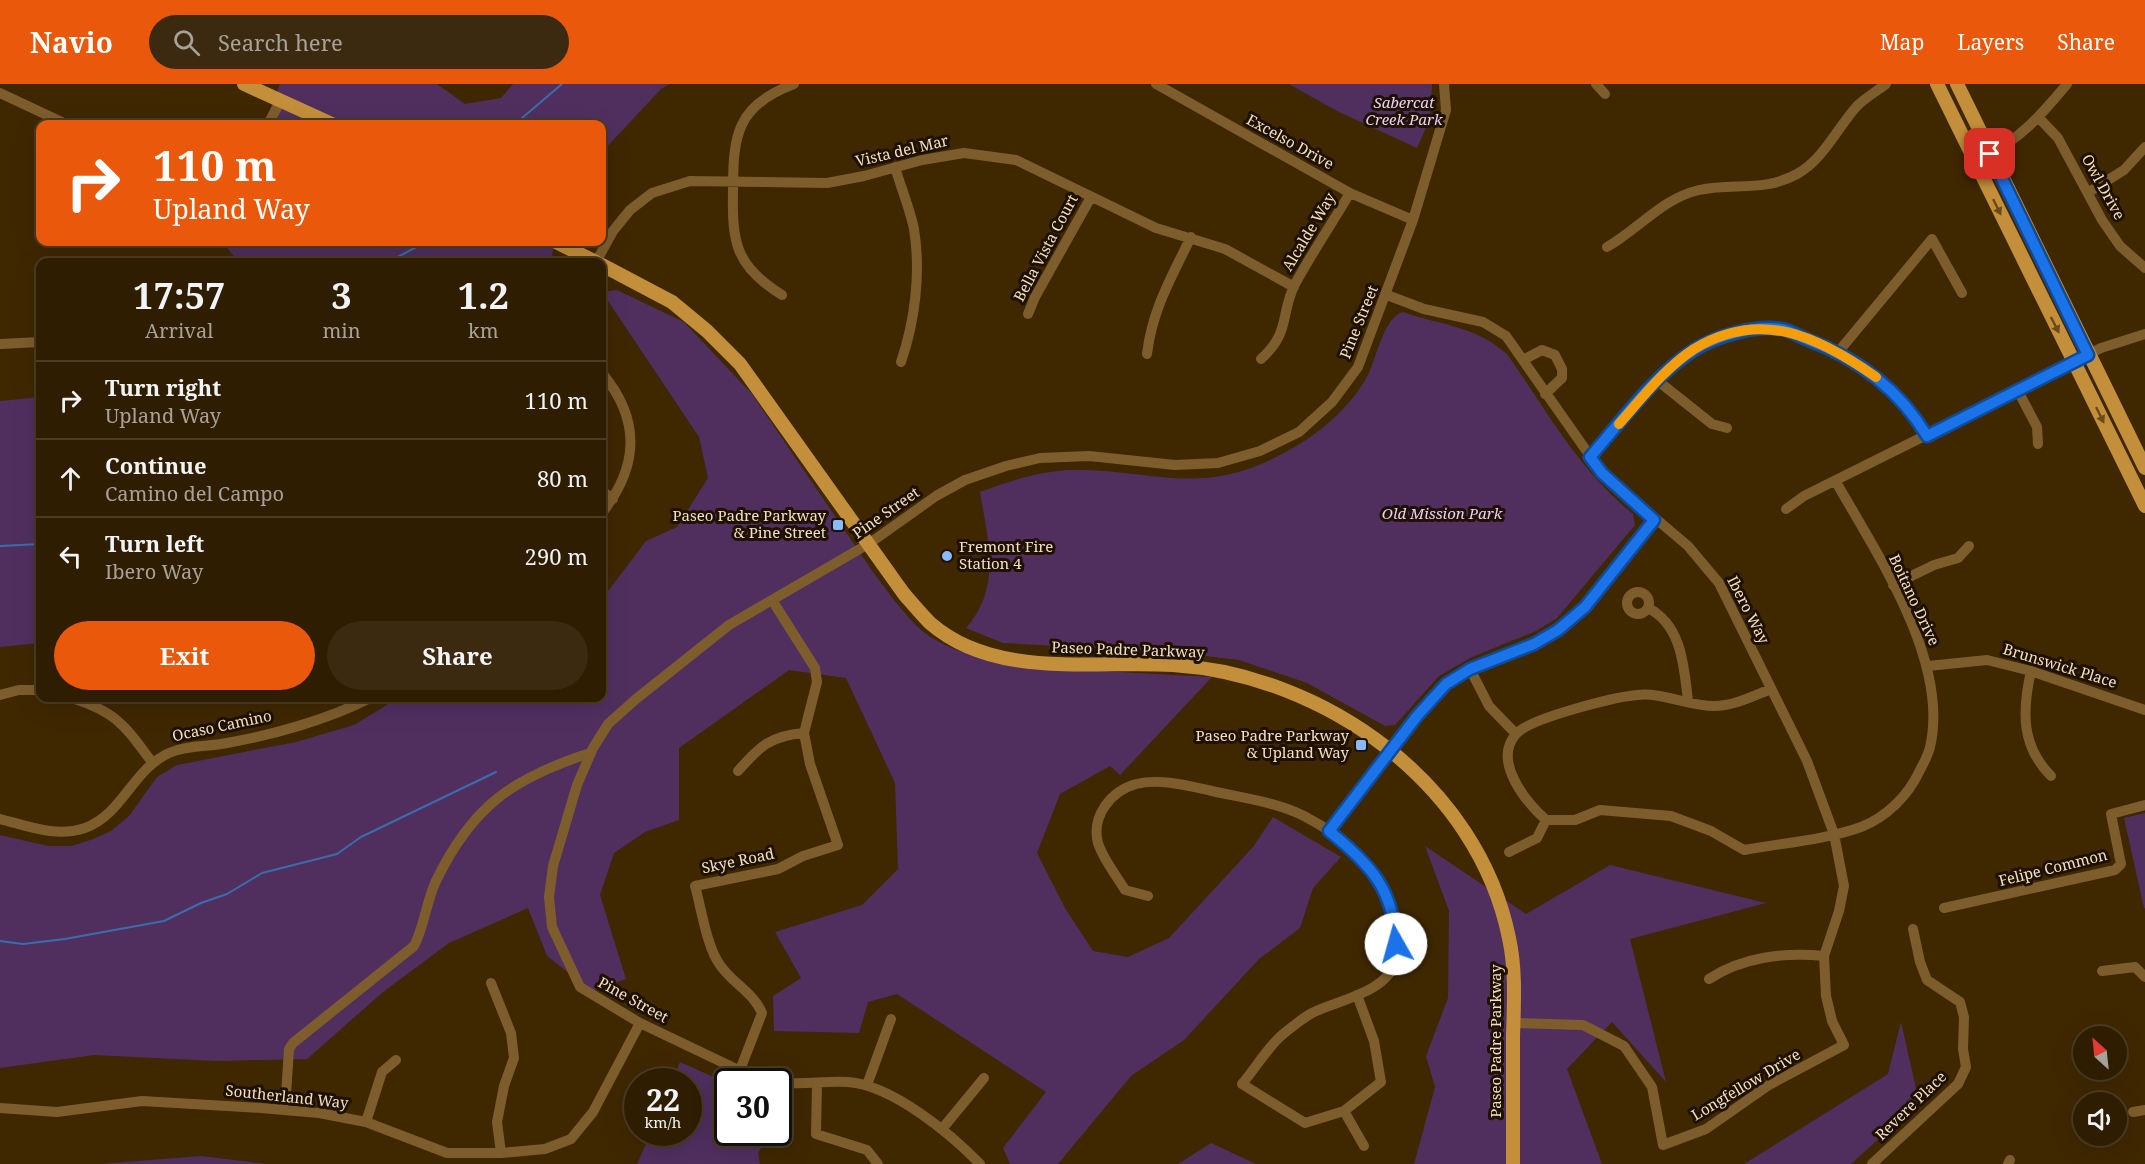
<!DOCTYPE html>
<html lang="en">
<head>
<meta charset="utf-8">
<style>
	:root { --surface:#2f1d00; --page:#3b2a0f; --text:#f1f3f6; --muted:#a7a299; --line:#4a3b22; --accent:#ea580c }
	body { margin:0; font-family:"Noto Serif",serif; background:var(--page); color:var(--text); height:100vh; display:flex; flex-direction:column; font-size:22px; white-space:nowrap }
	* { box-sizing:border-box; margin:0 }
	p { font-size:20px; color:var(--muted) }
	.icon { flex:none; width:33px; height:33px; fill:none; stroke:currentColor; stroke-width:2; stroke-linecap:round; stroke-linejoin:round }
	.map { position:relative; flex:1; overflow:hidden }
	.panel { position:absolute; left:36px; top:174px; width:570px; height:444px; display:flex; flex-direction:column; background:var(--surface); border-radius:12px; box-shadow:0 6px 24px #0002,0 0 0 2px var(--line) }
	.panel>* { flex:none }
	.hud { position:absolute; left:36px; top:36px; width:570px; height:126px; border-radius:12px; box-shadow:0 6px 24px #0002,0 0 0 2px var(--line); background:#ea580c; color:#fff; overflow:hidden }
	.needle { width:39px; rotate:333deg }
	.controls { position:absolute; left:2073px; top:942px; display:grid; gap:12px }
	.controls a { display:grid; place-items:center; width:54px; height:54px; border-radius:50%; background:var(--surface); box-shadow:0 6px 24px #0002,0 0 0 2px var(--line); font-size:30px }
	.speed { position:absolute; left:624px; top:984px; display:flex; gap:12px; font-size:30px; font-weight:700; text-align:center }
	.speed>* { display:grid; place-content:center; width:78px; height:78px; border-radius:50%; background:var(--surface); box-shadow:0 6px 24px #0002,0 0 0 2px var(--line); line-height:1 }
	.speed small { font-size:15px; font-weight:400 }
	.speed .limit { border:3px solid #111; border-radius:9px; background:#fff; color:#111 }
	.pin { position:absolute; display:grid; place-items:center; width:51px; height:51px; color:#fff; margin:-26px; border-radius:12px; box-shadow:0 3px 9px #0006 }
	.me { position:absolute; width:66px; margin:-33px; rotate:353deg; stroke-linejoin:round; filter:drop-shadow(0 0 4px #0008) }
	.turn { display:flex; align-items:center; gap:21px; height:126px; padding:0 18px; font-size:27px }
	.turn .icon { width:78px; height:78px; stroke-width:2.5 }
	.turn b { display:block; font-size:42px; line-height:51px }
	.eta { display:flex; justify-content:space-evenly; align-items:center; height:102px; text-align:center }
	.eta b { font-size:36px; font-weight:700; line-height:42px }
	.primary-button { display:flex; gap:12px; margin-top:auto; padding:12px 18px }
	.primary-button a { flex:1; height:69px; border-radius:36px; background:var(--accent); color:#fff; font-size:24px; font-weight:700; line-height:69px; text-align:center }
	.primary-button a+a { background:var(--page); color:var(--text) }
	ul { padding:0; list-style:none }
	li { display:flex; align-items:center; gap:18px; height:78px; padding:0 18px; border-top:2px solid var(--line) }
	li div { flex:1 }
	li b { display:block; font-size:22px }
	li em { font-style:normal }
	header { display:flex; align-items:center; gap:36px; box-sizing:border-box; height:84px; padding:0 30px; background:var(--accent); color:#fff }
	header strong { font-size:28px }
	nav { display:flex; gap:33px; margin-inline-start:auto; font-size:21px }
	.search { width:420px; height:54px; background:var(--page); display:flex; align-items:center; gap:15px; box-sizing:border-box; padding:0 21px; border-radius:33px; color:var(--muted); font-size:22px }
	.map>svg:first-child { display:block }
	.green { fill:#502f5e }
	.lines { fill:none; stroke-linecap:round; stroke-linejoin:round }
	.stream { stroke:#3b6dad; stroke-width:2 }
	.minor { stroke:#7e5d2c; stroke-width:10 }
	.major { stroke:#c48f3a; stroke-width:14 }
	.oneway { fill:#694a1a }
	.route-casing { stroke:#114b97; stroke-width:15 }
	.route { stroke:#1a73e8; stroke-width:10 }
	.slow { stroke:#f59e0b; stroke-width:10 }
	.poi-dot { fill:#88bafc; stroke:#1f1100; stroke-width:2 }
	.labels { text-anchor:middle; stroke-width:6; stroke-linejoin:round; paint-order:stroke }
	.park-label { font-size:15px; font-style:italic; fill:#e9cff5; stroke:#1f1100 }
	.street-label { font-size:15px; fill:#f2dfc4; stroke:#1f1100 }
	.poi-label { font-size:15px; fill:#f2dfc4; stroke:#1f1100; text-anchor:end }
</style>
</head>
<body>
<header>
<strong>Navio</strong>
<div class="search"><svg class="icon" aria-label="search" viewBox="0 0 24 24"><circle cx="10" cy="10" r="6"/><path d="M15 15l6 6"/></svg>Search here</div>
<nav><a>Map</a><a>Layers</a><a>Share</a></nav>
</header>
<div class="map">
<svg width="2145" height="1080" viewBox="0 0 2145 1080">
	<rect width="100%" height="100%" fill="#3f2700"/>
	<path class="green" d="M280,0H437L465,20L501,14L513,0H670L661,5L602,68V40H264Z
		M1289,0H1432L1430,35L1417,64L1337,27Z
		M223,158H555L552,171L545,178H238Z
		M617,206L684,238L752,310L873,488C888,508 902,528 920,545C944,567 996,579 1028,583L1212,593L1120,691L1110,682L1060,710L1037,769L1065,824L1093,867L1128,873L1169,854L1253,763L1273,733L1341,773L1313,804L1300,844L1259,875L1184,956L1131,992L1058,1080H1010L1003,1064L1046,1008L897,910L868,918L859,949L774,947L773,912L801,894L775,848L862,821L898,785L895,699L846,594L789,586L679,664V736L645,748L614,769L600,811L626,895L592,907L547,872L528,824L449,859L383,908L307,975L216,977L94,971L0,984V751L48,762H72L93,755L111,747L129,732L157,693L177,681L296,658L354,641L398,614H602V515L646,457L677,443L708,394L699,353L602,208Z
		M1403,228C1443,242 1474,241 1507,270C1547,327 1578,385 1633,430L1635,441L1557,534L1536,547L1472,573L1439,592L1395,641L1385,642L1307,599L1239,576L1173,568L1003,559L966,544C1002,503 988,457 980,408C1009,397 1040,387 1072,386C1151,385 1198,413 1276,373C1313,355 1346,329 1367,293C1376,276 1384,232 1403,228Z
		M40,313V559L0,563V317Z
		M2145,729V824H2144L2124,734Z
		M1425,762L1526,830L1610,781L1766,819L1630,855L1666,998L1612,938L1567,985L1602,1080H1414L1435,1003L1426,972L1448,914L1449,827Z
		M1901,938L1919,1018L1851,1080H1744L1888,990Z
		M680,978L727,999L728,1048L771,1049L758,1069L760,1080H637L651,1049L688,1048V998L672,997Z
		M1211,1059L1256,1080H1178Z
		M201,1072L267,1080H100Z"/>
	<g class="lines">
		<path class="stream" d="M515,40L562,0
			M388,178L426,158
			M0,462L40,460
			M0,857L23,860L65,855L164,837L201,819L227,810L262,789L337,770L361,753L496,688"/>
		<path class="minor" d="M1156,0L1350,109L1413,136
			M1596,0L1605,10
			M0,9L66,40
			M2039,34L2058,54L2102,136L2120,162L2145,184
			M268,40L280,18
			M1971,70L1983,73C2019,57 2042,30 2067,0
			M895,83C901,104 910,125 914,145C921,189 915,237 901,278
			M2089,108L2124,86L2145,63
			M1607,163C1639,145 1661,115 1699,106C1734,98 1762,109 1797,90C1823,76 1838,43 1857,22C1865,14 1877,7 1886,0
			M596,178L613,147L630,126L652,109L690,97L827,99L864,92L922,76L964,69L1016,76L1156,144L1225,165L1294,203
			M782,211C735,182 732,158 733,106C733,51 737,21 794,0
			M1387,211L1424,225L1483,238L1506,252L1602,389L1688,462L1719,499L1807,677L1834,750L1844,802L1839,827L1824,872L1826,912L1832,937L1844,961L1769,1001L1706,1045L1663,1061L1652,1003L1624,962L1583,941L1514,939
			M1028,230L1035,213L1091,113
			M0,260L40,258
			M1839,267L1932,155L1962,209
			M1147,270C1152,226 1172,192 1191,153
			M1261,275C1291,248 1280,230 1295,200C1312,169 1332,139 1350,109
			M1523,276L1542,266L1555,271L1562,285V294L1545,310
			M602,289C641,336 639,382 602,429
			M1658,297L1712,340L1727,344
			M2018,307L2037,343L2038,360
			M1590,373C1622,337 1653,292 1694,266C1716,252 1755,241 1781,245C1789,246 1799,252 1806,255C1857,274 1899,305 1927,352
			M602,407L613,415
			M1786,425L1804,412L2101,264L2145,250
			M1893,501L1934,481L1958,474L1969,462
			M1627 519a11 11 0 1 1 22 0a11 11 0 1 1-22 0Z
			M1648,524C1682,541 1684,583 1688,617
			M1928,582L1987,576L2031,587L2145,626
			M1470,585L1489,622L1516,650
			M2031,587C2022,627 2021,662 2051,692
			M1771,605C1753,612 1734,622 1714,622C1689,622 1662,608 1637,611C1615,613 1530,634 1516,650C1492,677 1526,718 1546,736H1575L1600,726L1671,732L1711,747L1744,766C1782,759 1825,756 1861,743C1886,733 1908,712 1919,688C1923,680 1928,672 1930,663C1950,578 1877,470 1836,398
			M0,611L19,606H40
			M72,614C118,629 124,641 152,678
			M738,687C760,662 770,652 804,649
			M0,735C28,742 56,754 85,744C123,730 132,686 169,669C187,661 207,663 227,659C273,651 329,635 370,614
			M1329,748L1417,632L1446,600L1470,585L1534,560L1558,546L1585,523L1655,436
			M1509,768L1537,754L1546,736
			M1148,812L1125,806C1116,791 1103,775 1098,759C1091,732 1111,707 1136,700C1160,694 1189,702 1212,707C1243,714 1276,718 1304,732C1345,753 1385,788 1394,835C1396,846 1400,864 1397,875C1386,910 1340,915 1312,929C1301,935 1291,944 1282,951C1267,964 1255,985 1242,1000L1305,1039L1344,1027L1381,998L1374,957L1357,911
			M1944,824L2115,786L2121,780L2111,730L2145,721
			M2102,887L2135,883L2145,893
			M1709,895C1742,873 1785,868 1824,872
			M491,899L511,949L514,974L504,1002L497,1038L501,1069
			M740,986L762,929C753,908 733,900 720,881C707,864 701,823 695,802L778,785L803,772L838,761L810,680L804,649L817,598L815,584L772,516
			M776,998L751,992L640,939L580,903L552,843L549,813L553,782L577,701L593,664L608,640L636,615L729,541L870,459L936,412L965,396L1006,382L1040,374L1089,372L1175,381L1218,379L1260,367L1299,348L1332,318L1358,283L1413,136L1446,26L1444,0
			M778,998C801,1002 825,996 848,998C892,1001 951,1050 980,1080
			M817,999L816,1050L867,1066L878,1080
			M867,1001L891,935
			M0,1024L57,1028L142,1017L261,1024L319,1029L366,1038L447,1069H501L545,1065L571,1055L593,1028L640,939
			M285,1026L289,965L293,959L414,862C425,841 426,818 436,797C472,722 513,694 590,669
			M1344,1027L1364,1062
			M2133,1028L2145,1026
			M366,1038L382,988L396,976
			M942,1045L984,994
			M1872,1080L1958,1000L1966,983L1963,965L1964,933L1960,918L1927,896L1920,878L1913,845
			M2008,1080L2010,1076"/>
		<path class="major" d="M244,0L332,40
			M1937,0L2145,422
			M1957,0L2145,384
			M556,158L596,178
			M602,181L672,218L707,247L740,280L904,510C912,519 921,530 930,539C995,596 1095,576 1173,581C1325,591 1478,700 1509,854C1516,886 1514,919 1513,952C1513,995 1513,1037 1513,1080"/>
	</g>
	<defs><path id="oneway-solid" d="M-6-.8H1V-3.2L6.5 0L1 3.2V.8H-6Z" transform="scale(1.5)"/></defs>
	<g class="oneway">
		<use href="#oneway-solid" transform="translate(1997 123) rotate(64)"/>
		<use href="#oneway-solid" transform="translate(2055 241) rotate(63)"/>
		<use href="#oneway-solid" transform="translate(2100 331) rotate(64)"/>
	</g>
	<g class="lines">
		<defs>
			<path id="route" d="M1396,860C1394,805 1370,780 1329,747L1417,632L1446,600L1470,585L1534,560L1558,546L1585,523L1654,436L1602,389L1590,373C1622,337 1653,292 1694,266C1716,252 1755,241 1781,245C1789,246 1799,252 1806,255C1857,274 1899,305 1927,352L2088,271L1990,70"/>
		</defs>
		<use href="#route" class="route-casing"/>
		<use href="#route" class="route"/>
		<path class="slow" d="M1619,340C1642,314 1665,284 1694,265C1761,224 1819,253 1876,293"/>
	</g>
	<g class="poi-dot">
		<rect x="832" y="435" width="12" height="12" rx="3"/>
		<circle cx="947" cy="472" r="6"/>
		<rect x="1355" y="655" width="12" height="12" rx="3"/>
	</g>
	<g class="labels">
		<g class="park-label">
			<text x="1404" y="24">Sabercat<tspan x="1404" dy="17">Creek Park</tspan></text>
			<text x="1442" y="435">Old Mission Park</text>
		</g>
		<g class="street-label">
			<text transform="translate(1290 58) rotate(29)" y="5">Excelso Drive</text>
			<text transform="translate(902 67) rotate(-13)" y="5">Vista del Mar</text>
			<text transform="translate(2103 103) rotate(61)" y="5">Owl Drive</text>
			<text transform="translate(1309 148) rotate(-59)" y="5">Alcalde Way</text>
			<text transform="translate(1046 164) rotate(-62)" y="5">Bella Vista Court</text>
			<text transform="translate(1359 238) rotate(-68)" y="5">Pine Street</text>
			<text transform="translate(886 429) rotate(-35)" y="5">Pine Street</text>
			<text transform="translate(1914 516) rotate(65)" y="5">Boitano Drive</text>
			<text transform="translate(1748 526) rotate(63)" y="5">Ibero Way</text>
			<text transform="translate(1128 566) rotate(2)" y="5">Paseo Padre Parkway</text>
			<text transform="translate(2060 582) rotate(17)" y="5">Brunswick Place</text>
			<text transform="translate(222 642) rotate(-12)" y="5">Ocaso Camino</text>
			<text transform="translate(738 777) rotate(-12)" y="5">Skye Road</text>
			<text transform="translate(2053 784) rotate(-14)" y="5">Felipe Common</text>
			<text transform="translate(633 916) rotate(29)" y="5">Pine Street</text>
			<text transform="translate(1496 957) rotate(-90)" y="5">Paseo Padre Parkway</text>
			<text transform="translate(1746 1001) rotate(-31)" y="5">Longfellow Drive</text>
			<text transform="translate(287 1013) rotate(6)" y="5">Southerland Way</text>
			<text transform="translate(1911 1022) rotate(-44)" y="5">Revere Place</text>
		</g>
		<g class="poi-label">
			<text x="826" y="437">Paseo Padre Parkway<tspan x="826" dy="17">&amp; Pine Street</tspan></text>
			<text x="959" y="468" text-anchor="start">Fremont Fire<tspan x="959" dy="17">Station 4</tspan></text>
			<text x="1349" y="657">Paseo Padre Parkway<tspan x="1349" dy="17">&amp; Upland Way</tspan></text>
		</g>
	</g>
</svg>
<div class="controls">
<a><svg class="needle" viewBox="-14 -14 28 28"><path d="M0-13l5 13h-10z" fill="#e53935"/><path d="M0 13l5-13h-10z" fill="#a7a299"/></svg></a>
<a><svg class="icon" aria-label="sound" viewBox="0 0 24 24"><path d="M4 9h4l5-4v14l-5-4H4zM17 9q2 3 0 6"/></svg></a>
</div>
<div class="speed"><div>22<small>km/h</small></div><div class="limit">30</div></div>
<div class="pin" style="left:1990px;top:70px;background:#d93025"><svg class="icon" aria-label="arrive" viewBox="0 0 24 24"><path d="M6 21V4h12l-3 4 3 4H6"/></svg></div>
<svg class="me" style="left:1396px;top:860px" viewBox="-20 -20 40 40"><circle r="19" fill="#fff"/><path d="M0-13L10 11 0 6-10 11z" fill="#1a73e8"/></svg>
<div class="hud">
<div class="turn"><svg class="icon" aria-label="right" viewBox="0 0 24 24"><path d="M7 20v-9h11M14 6l5 5-5 5"/></svg><div><b>110 m</b>Upland Way</div></div>
</div>
<section class="panel">
<div class="eta">
<div><b>17:57</b><p>Arrival</p></div>
<div><b>3</b><p>min</p></div>
<div><b>1.2</b><p>km</p></div>
</div>
<ul>
<li><svg class="icon" aria-label="right" viewBox="0 0 24 24"><path d="M7 20v-9h11M14 6l5 5-5 5"/></svg><div><b>Turn right</b><p>Upland Way</p></div><em>110 m</em></li>
<li><svg class="icon" aria-label="ahead" viewBox="0 0 24 24"><path d="M12 20V5M6 11l6-6 6 6"/></svg><div><b>Continue</b><p>Camino del Campo</p></div><em>80 m</em></li>
<li><svg class="icon" aria-label="left" viewBox="0 0 24 24"><path d="M17 20v-9H6M10 6l-5 5 5 5"/></svg><div><b>Turn left</b><p>Ibero Way</p></div><em>290 m</em></li>
</ul>
<div class="primary-button"><a>Exit</a><a>Share</a></div>
</section>
</div>
</body>
</html>
